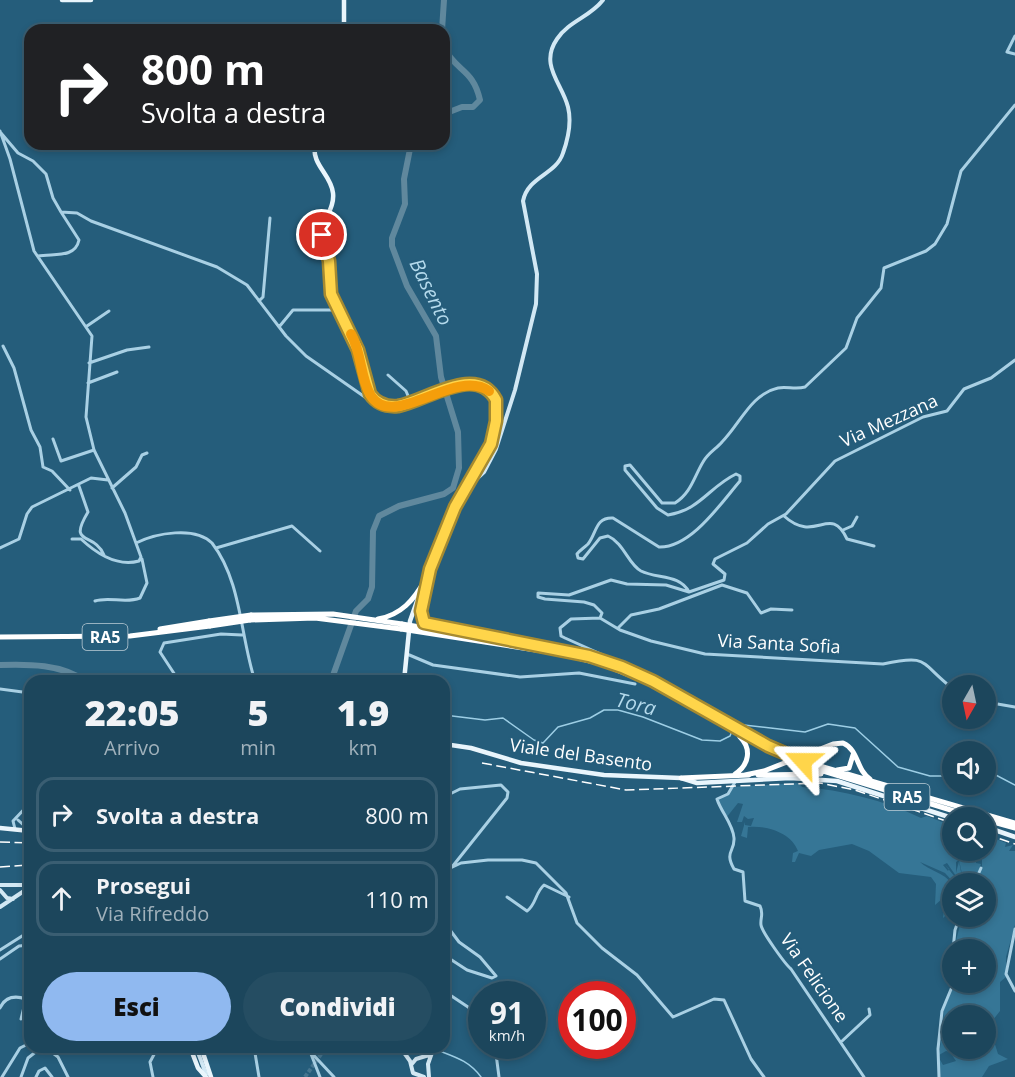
<!DOCTYPE html>
<html lang="it">
<head>
<meta charset="utf-8">
<style>
	:root { --surface:#1c465c; --page:#254d62; --text:#f1f3f6; --muted:#a0b1bb; --line:#3a5e72; --accent:#90b9f0 }
	body { margin:0; font-family:"Open Sans",sans-serif; background:var(--page); color:var(--text); height:100vh; display:flex; flex-direction:column; font-size:22px; white-space:nowrap }
	* { box-sizing:border-box; margin:0 }
	p { font-size:20px; color:var(--muted) }
	.icon { flex:none; width:33px; height:33px; fill:none; stroke:currentColor; stroke-width:2; stroke-linecap:round; stroke-linejoin:round }
	.map { position:relative; flex:1; overflow:hidden }
	.side { position:absolute; left:24px; top:675px; width:426px; height:378px; display:flex; flex-direction:column; background:var(--surface); border-radius:18px; box-shadow:0 3px 9px #0003,0 0 0 2px var(--line) }
	.side>* { flex:none }
	.guide { position:absolute; left:24px; top:24px; width:426px; height:126px; border-radius:18px; box-shadow:0 3px 9px #0003,0 0 0 2px var(--line); background:#202124; color:#fff; overflow:hidden }
	.needle { width:39px; rotate:189deg }
	.tools { position:absolute; left:942px; top:675px; display:grid; gap:12px }
	.tools a { display:grid; place-items:center; width:54px; height:54px; border-radius:50%; background:var(--surface); box-shadow:0 3px 9px #0003,0 0 0 2px var(--line); font-size:30px }
	.speed { position:absolute; left:468px; top:981px; display:flex; gap:12px; font-size:30px; font-weight:700; text-align:center }
	.speed>* { display:grid; place-content:center; width:78px; height:78px; border-radius:50%; background:var(--surface); box-shadow:0 3px 9px #0003,0 0 0 2px var(--line); line-height:1 }
	.speed small { font-size:15px; font-weight:400 }
	.speed .limit { border:9px solid #d22; background:#fff; color:#111 }
	.pin { position:absolute; display:grid; place-items:center; width:51px; height:51px; color:#fff; margin:-26px; border:3px solid #fff; border-radius:50%; box-shadow:0 2px 6px #0007 }
	.me { position:absolute; width:66px; margin:-33px; rotate:294deg; stroke-linejoin:round; filter:drop-shadow(0 0 4px #0008) }
	.turn { display:flex; align-items:center; gap:21px; height:126px; padding:0 18px; font-size:27px }
	.turn .icon { width:78px; height:78px; stroke-width:2.5 }
	.turn b { display:block; font-size:42px; line-height:51px }
	.eta { display:flex; justify-content:space-evenly; align-items:center; height:102px; text-align:center }
	.eta b { font-size:36px; font-weight:800; line-height:42px }
	.button { display:flex; gap:12px; margin-top:auto; padding:12px 18px }
	.button a { flex:1; height:69px; border-radius:36px; background:var(--accent); color:#111; font-size:24px; font-weight:800; line-height:69px; text-align:center }
	.button a+a { background:var(--page); color:var(--text) }
	ul { padding:0; list-style:none }
	li { display:flex; align-items:center; gap:18px; height:75px; margin:0 12px 9px; padding:0 6px; border:3px solid var(--line); border-radius:18px }
	li div { flex:1 }
	li b { display:block; font-size:22px }
	li em { font-style:normal }
	.map>svg:first-child { display:block }
	.green { fill:#367696 }
	.lines { fill:none; stroke-linecap:round; stroke-linejoin:round }
	.stream { stroke:#9dcee5; stroke-width:1.5 }
	.river { stroke:#60889d; stroke-width:6 }
	.secondary-tunnel { stroke:#46758f; stroke-width:4; stroke-dasharray:4 2; stroke-linecap:butt }
	.street { stroke:#a9d0e4; stroke-width:3 }
	.secondary { stroke:#d2e8f4; stroke-width:4 }
	.primary { stroke:#e9f5fc; stroke-width:4.5 }
	.highway { stroke:#fff; stroke-width:5 }
	.rail { stroke:#fff; stroke-width:1.5; stroke-dasharray:10 4.5; stroke-linecap:butt }
	.highway-bridge { stroke:#fff; stroke-width:5 }
	.route-casing { stroke:#a68a30; stroke-width:15 }
	.route { stroke:#ffd54a; stroke-width:10 }
	.slow { stroke:#f59e0b; stroke-width:10 }
	.labels { text-anchor:middle; stroke-width:4.5; stroke-linejoin:round; paint-order:stroke }
	.shield { fill:#255d7b; stroke:#beced7; stroke-width:1.5 }
	.shield-label { font-size:16px; font-weight:bold; fill:#fff }
	.street-label { font-size:18px; fill:#fff; stroke:#255d7b }
	.water-label { font-size:20px; font-style:italic; fill:#b4daec; stroke:#255d7b }
</style>
</head>
<body>
<div class="map">
<svg width="1015" height="1077" viewBox="0 0 1015 1077">
	<rect width="100%" height="100%" fill="#255d7b"/>
	<path class="green" d="M799,783L802,787C843,790 883,800 921,818L927,816L952,826V850L968,851L970,855L975,854L976,863L981,864L974,883H964L959,860L956,862V876L947,863L943,865L948,871L949,869L945,865L955,877L959,861L963,883H954L945,873L920,862C929,871 944,872 952,884V909L943,918L945,902L942,899L935,905L936,884L931,877L899,873L869,851L852,844L819,850L811,856L799,853L795,862H792L793,853L798,851C791,832 765,825 748,827L747,838L741,836L745,822V825L751,826L754,818L748,819L744,816L742,822H737L743,804L738,803L726,818L718,798L726,796L732,787Z
		M986,835L1006,843L1005,847L1013,845L1009,851H1015V925L1006,957V977L1000,982V1011L989,1025L998,1054L1008,1059L989,1066L982,1077H939V1058L943,1065L956,1061L950,1052L946,1051L939,1055L941,1041L952,1039V1048H986V1016H952V1027L943,1024L944,1008L955,983L986,982V950L954,949L962,917L986,916V884L975,883L982,867V851L986,850Z"/>
	<g class="lines">
		<path class="stream" d="M444,715L485,720L503,718L534,740L543,743L558,727L590,718L604,710H618L643,717L702,740L720,741L730,736L732,731
			M735,724L805,732L828,724L855,728L898,767L930,776H952
			M986,774L992,773L1015,785
			M430,1047C450,1056 467,1058 481,1077"/>
		<path class="river" d="M442,30L444,0
			M444,48C457,72 473,69 480,100L473,107H462L444,114
			M0,665C28,664 62,664 85,681
			M331,681L356,611L368,599L372,587L373,531L379,516L399,506L444,494L453,488L459,468L458,432L441,377L436,336L407,286L392,246V238L405,204L404,179L411,144"/>
		<path class="secondary-tunnel" d="M305,1077L326,1047"/>
		<path class="street" d="M1015,36L1007,52L1015,54
			M0,131L10,159L34,251L92,336L86,417L94,450L125,513L141,557L139,561C117,567 97,554 81,539H72
			M1,133L18,153L33,161L46,174L53,198L61,212L77,213L91,221L217,267L247,285L286,336L306,356L382,409
			M38,256C53,253 75,259 79,240L61,212
			M259,301L263,297L270,218
			M87,326L109,311
			M279,327L293,310H338
			M3,346L14,368L31,430L40,447L43,467L52,471L70,490
			M89,363L127,350L149,347
			M388,375L406,391L411,403
			M88,383L117,372
			M53,439L61,461L94,450
			M79,486L88,512C67,547 94,531 104,555
			M112,488L136,467L142,455L147,453
			M784,516C816,545 830,503 847,539L874,546
			M843,530L852,526L857,517
			M136,543C156,533 195,526 212,543C242,582 240,636 255,681
			M0,548L19,539L27,514L32,507L91,478L108,480
			M216,548L292,526L320,551
			M689,592C680,574 657,579 641,571C628,564 624,543 608,536L600,538L583,559L578,558L577,554C580,550 584,548 588,544C597,533 595,517 613,518L659,547C691,548 721,503 740,481V476L736,474C709,487 700,510 668,515L657,508L625,470V466L630,465L662,503H675C691,493 694,477 703,462C708,453 716,449 722,442C740,424 751,394 778,388C787,386 795,390 805,387L846,348L857,318L881,288L884,268L926,251L935,244L947,224L961,171L1015,105
			M689,592L724,580L725,574L713,564L715,559L747,543L768,524L786,514L835,461L923,417L947,411L964,389L991,378L1015,360
			M95,601C109,596 125,604 140,598L147,583L142,559
			M600,618L602,613L594,605L584,602L545,599L538,597V593L569,595L611,580L627,584L666,585L689,592
			M618,628L631,615L659,609L722,585L747,593L761,613L771,609L792,610
			M407,654L433,665L520,677L579,673L635,684
			M632,668L565,638L561,636L560,628L571,619L600,618L620,630L651,641L705,654L883,664C929,654 919,662 952,688
			M179,681L160,652L164,643L221,634L242,635
			M0,689L30,693
			M986,702L1015,707
			M735,782L728,794L717,799C721,812 733,824 734,838C735,852 724,851 734,869L743,872L745,901L760,906C764,914 760,918 761,925C762,932 785,964 791,969L864,1077
			M444,797L460,789L501,785L508,792L507,798L452,867
			M18,820L29,830
			M15,829L13,821L30,803
			M444,871L461,863L488,860H522L536,863L566,893L577,923L602,948L637,975L673,1017L714,999L724,1000L751,1059L764,1077
			M974,884L981,868
			M507,897L527,911C536,905 535,893 544,885L569,897
			M444,922L459,942L480,957L496,976L492,978L467,970L444,955
			M1015,929L1006,974L1015,991
			M0,950L30,931
			M953,950L955,930L960,916
			M0,959L19,946L30,945
			M444,991L468,1007L482,1022
			M0,1008C5,997 14,995 26,999L21,1019
			M841,1042L870,1015L869,1009
			M495,1046L499,1077
			M45,1047L58,1057L68,1077
			M254,1047L259,1077
			M306,1047L334,1077
			M311,1054L320,1077
			M2,1077L20,1048L30,1043
			M21,1077L28,1058L42,1047
			M36,1077L39,1071L45,1068L52,1077
			M153,1077L150,1062L158,1047
			M939,1077L938,1049L942,1011L954,982"/>
		<path class="secondary" d="M467,488L484,472L496,449L515,390L536,304L537,274L523,201C528,176 556,175 563,153C568,139 572,123 568,107C562,83 539,65 557,39C569,21 590,17 603,0
			M0,885H30
			M0,890L7,898L13,899
			M0,907L30,887
			M196,1047L206,1074
			M400,1047L410,1061L413,1073L424,1077
			M411,1065L416,1059L429,1055
			M429,1077L428,1064L434,1047"/>
		<path class="primary" d="M62,0H91
			M344,30V0
			M315,144C311,165 331,174 333,193C335,209 321,221 322,237C323,246 328,254 329,263C331,273 328,284 331,294C337,315 352,331 359,351C364,366 363,392 377,402C406,423 482,353 496,401C508,440 469,477 454,508C444,529 437,550 429,571
			M404,681L410,621L422,587
			M444,744L471,748L521,763L604,775L681,778L697,783L790,778L837,781L952,818
			M986,827L1015,837
			M0,828L30,831
			M190,1047L198,1068L206,1077
			M201,1047L211,1077"/>
		<path class="highway" d="M430,569L421,619L424,623L434,627
			M251,615L333,614L402,624
			M378,619C401,615 414,600 425,580
			M250,620L315,618L401,629
			M160,629L209,621
			M449,629L475,634
			M0,637L130,636L210,626
			M727,723L789,755
			M725,726L784,758
			M803,761L1015,823
			M797,763L977,818
			M837,770L849,768L853,755
			M735,774C749,765 752,749 740,737
			M745,775L764,771L833,744L843,743C859,750 856,770 870,779
			M758,775L821,774
			M681,778L749,775
			M986,820L1015,828"/>
		<path class="rail" d="M482,763L626,790L820,783L855,790L952,823
			M986,834L1015,844
			M0,842L30,843
			M0,867L30,865"/>
		<path class="highway-bridge" d="M209,621L251,615
			M402,624L563,651L604,661L653,681L727,723
			M210,626L250,620
			M401,629L562,654L602,664L651,684L725,726
			M789,755L803,761
			M784,758L797,763"/>
	</g>
	<g class="lines">
		<defs>
			<path id="route" d="M322,235L329,261L331,294L358,350L370,394C377,404 386,407 398,406C426,401 477,363 496,400V421L491,444L455,507L430,569L421,611L424,623L589,656L622,667L653,681L768,746L803,761"/>
		</defs>
		<use href="#route" class="route-casing"/>
		<use href="#route" class="route"/>
		<path class="slow" d="M351,334C362,353 360,379 371,396C394,431 455,367 489,391"/>
	</g>
	<g class="labels">
		<g class="shield">
			<rect x="82.5" y="624" width="45" height="26" rx="4.5"/>
			<rect x="884.5" y="784" width="45" height="26" rx="4.5"/>
		</g>
		<g class="shield-label">
			<text x="105" y="643">RA5</text>
			<text x="907" y="803">RA5</text>
		</g>
		<g class="street-label">
			<text transform="translate(889 421) rotate(-24)" y="6">Via Mezzana</text>
			<text transform="translate(779 644) rotate(3)" y="6">Via Santa Sofia</text>
			<text transform="translate(581 755) rotate(8)" y="6">Viale del Basento</text>
			<text transform="translate(814 978) rotate(55)" y="6">Via Felicione</text>
		</g>
		<g class="water-label">
			<text transform="translate(431 292) rotate(64)" y="7">Basento</text>
			<text transform="translate(636 704) rotate(14)" y="7">Tora</text>
		</g>
	</g>
</svg>
<div class="tools">
<a><svg class="needle" viewBox="-14 -14 28 28"><path d="M0-13l5 13h-10z" fill="#e53935"/><path d="M0 13l5-13h-10z" fill="#a0b1bb"/></svg></a>
<a><svg class="icon" aria-label="sound" viewBox="0 0 24 24"><path d="M4 9h4l5-4v14l-5-4H4zM17 9q2 3 0 6"/></svg></a>
<a><svg class="icon" aria-label="search" viewBox="0 0 24 24"><circle cx="10" cy="10" r="6"/><path d="M15 15l6 6"/></svg></a>
<a><svg class="icon" aria-label="layers" viewBox="0 0 24 24"><path d="M12 4l9 5-9 5-9-5zM3 14l9 5 9-5"/></svg></a>
<a>+</a>
<a>−</a>
</div>
<div class="speed"><div>91<small>km/h</small></div><div class="limit">100</div></div>
<div class="pin" style="left:322px;top:235px;background:#d93025"><svg class="icon" aria-label="arrive" viewBox="0 0 24 24"><path d="M6 21V4h12l-3 4 3 4H6"/></svg></div>
<svg class="me" style="left:803px;top:761px" viewBox="-20 -20 40 40"><path d="M0-17L14 15 0 8-14 15z" fill="#ffd54a" stroke="#fff" stroke-width="4"/></svg>
<div class="guide">
<div class="turn"><svg class="icon" aria-label="right" viewBox="0 0 24 24"><path d="M7 20v-9h11M14 6l5 5-5 5"/></svg><div><b>800 m</b>Svolta a destra</div></div>
</div>
<section class="side">
<div class="eta">
<div><b>22:05</b><p>Arrivo</p></div>
<div><b>5</b><p>min</p></div>
<div><b>1.9</b><p>km</p></div>
</div>
<ul>
<li><svg class="icon" aria-label="right" viewBox="0 0 24 24"><path d="M7 20v-9h11M14 6l5 5-5 5"/></svg><div><b>Svolta a destra</b></div><em>800 m</em></li>
<li><svg class="icon" aria-label="ahead" viewBox="0 0 24 24"><path d="M12 20V5M6 11l6-6 6 6"/></svg><div><b>Prosegui</b><p>Via Rifreddo</p></div><em>110 m</em></li>
</ul>
<div class="button"><a>Esci</a><a>Condividi</a></div>
</section>
</div>
</body>
</html>
